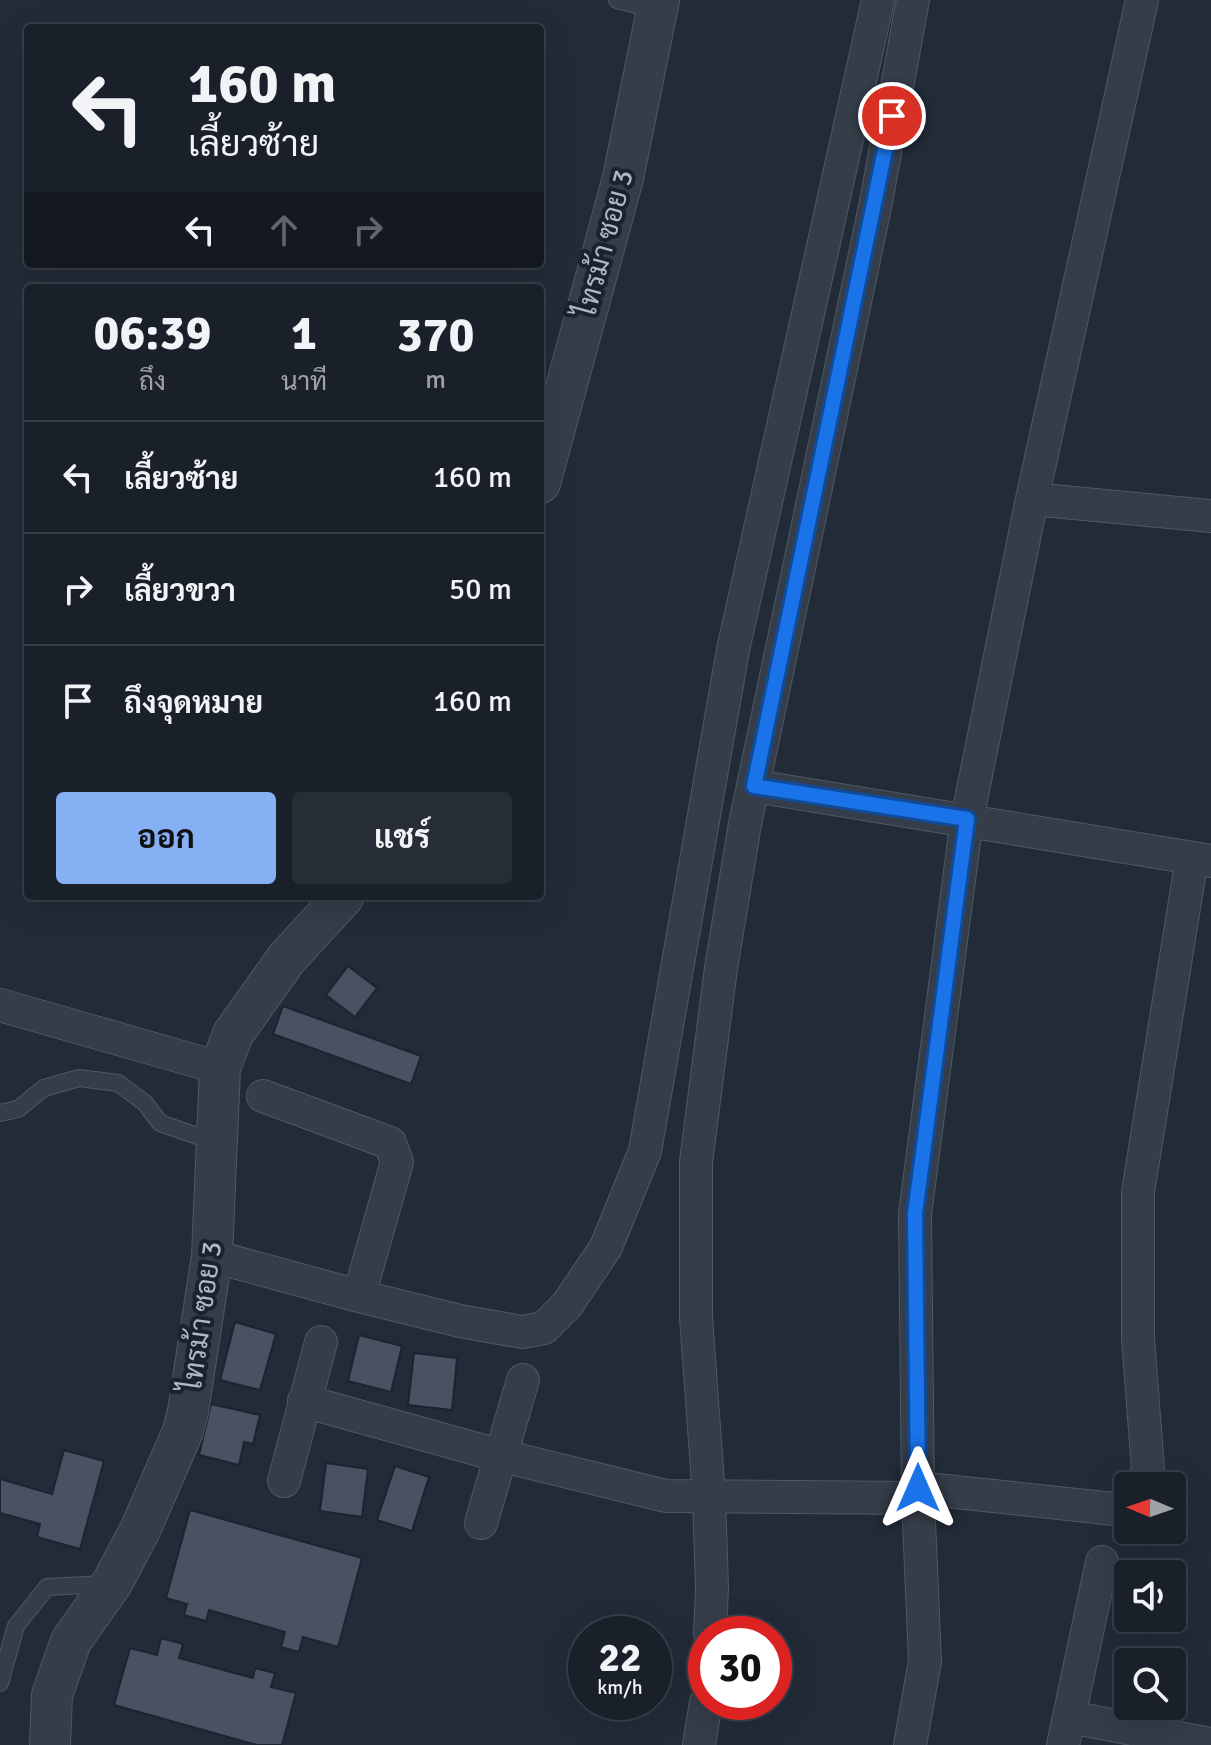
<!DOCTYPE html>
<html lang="th">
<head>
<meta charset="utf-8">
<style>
	:root { --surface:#1a202a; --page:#272d36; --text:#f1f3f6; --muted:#9fa3a8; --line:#383e47; --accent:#85b0f4 }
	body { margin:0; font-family:Signika,Sarabun,sans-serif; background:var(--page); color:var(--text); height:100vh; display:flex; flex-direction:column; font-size:30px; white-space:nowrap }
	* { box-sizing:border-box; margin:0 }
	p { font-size:26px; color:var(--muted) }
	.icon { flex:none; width:44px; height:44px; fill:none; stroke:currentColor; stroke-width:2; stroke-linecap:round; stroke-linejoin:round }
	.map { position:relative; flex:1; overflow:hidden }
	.side { position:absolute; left:24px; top:284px; width:520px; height:616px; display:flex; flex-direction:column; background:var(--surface); border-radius:8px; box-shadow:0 8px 32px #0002,0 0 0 2px var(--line) }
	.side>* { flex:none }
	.hud { position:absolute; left:24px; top:24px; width:520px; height:244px; border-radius:8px; box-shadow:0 8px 32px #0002,0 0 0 2px var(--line); background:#1a202a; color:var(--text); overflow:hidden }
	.needle { width:52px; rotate:272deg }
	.fabs { position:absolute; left:1114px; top:1472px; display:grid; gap:16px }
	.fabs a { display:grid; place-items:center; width:72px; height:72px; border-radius:8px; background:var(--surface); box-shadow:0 8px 32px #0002,0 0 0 2px var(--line); font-size:40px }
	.speed { position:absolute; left:568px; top:1616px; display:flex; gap:16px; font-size:40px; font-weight:700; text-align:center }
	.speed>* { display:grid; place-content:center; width:104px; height:104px; border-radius:50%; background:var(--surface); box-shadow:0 8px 32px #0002,0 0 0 2px var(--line); line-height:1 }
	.speed small { font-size:20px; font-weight:400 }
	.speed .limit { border:12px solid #d22; background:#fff; color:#111 }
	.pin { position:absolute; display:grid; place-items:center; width:68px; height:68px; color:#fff; margin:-34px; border:4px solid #fff; border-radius:50%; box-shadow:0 2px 8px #0007 }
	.me { position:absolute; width:88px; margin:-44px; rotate:0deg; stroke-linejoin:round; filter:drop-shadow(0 0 6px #0008) }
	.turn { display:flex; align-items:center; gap:28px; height:168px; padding:0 32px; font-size:36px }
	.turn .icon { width:104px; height:104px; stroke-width:2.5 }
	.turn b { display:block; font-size:56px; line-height:68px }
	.lanes { display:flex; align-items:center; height:76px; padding:0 32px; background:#0003; justify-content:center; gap:40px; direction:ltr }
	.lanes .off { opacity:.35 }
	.eta { display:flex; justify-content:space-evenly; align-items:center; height:136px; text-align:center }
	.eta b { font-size:48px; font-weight:700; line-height:56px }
	.primary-button { display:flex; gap:16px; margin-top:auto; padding:16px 32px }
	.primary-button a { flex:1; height:92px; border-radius:8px; background:var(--accent); color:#111; font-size:32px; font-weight:700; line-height:92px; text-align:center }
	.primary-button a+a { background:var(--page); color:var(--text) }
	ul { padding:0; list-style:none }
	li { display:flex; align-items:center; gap:24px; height:112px; padding:0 32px; border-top:2px solid var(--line) }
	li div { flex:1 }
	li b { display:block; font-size:30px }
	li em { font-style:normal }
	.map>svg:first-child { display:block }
	.building { fill:#485262; stroke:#1d242f; stroke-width:2 }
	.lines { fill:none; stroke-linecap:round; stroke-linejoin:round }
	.service-casing { stroke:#505863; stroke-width:18 }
	.minor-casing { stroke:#505863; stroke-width:34 }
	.tertiary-casing { stroke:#505863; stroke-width:42 }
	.service { stroke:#353d49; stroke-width:16 }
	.minor { stroke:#353d49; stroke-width:32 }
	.tertiary { stroke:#353d49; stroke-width:40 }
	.route-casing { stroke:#114b97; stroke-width:20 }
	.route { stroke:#1a73e8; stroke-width:14 }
	.labels { text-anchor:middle; stroke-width:8; stroke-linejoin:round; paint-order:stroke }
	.street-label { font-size:28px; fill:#b0b8c5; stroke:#1b222d }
</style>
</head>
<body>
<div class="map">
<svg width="1211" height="1745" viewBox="0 0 1211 1745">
	<rect width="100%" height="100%" fill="#222b38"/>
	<path class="building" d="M540,369L546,370L543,399H540Z
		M348,966L377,988L355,1017L326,995Z
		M283,1006L421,1056L411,1084L273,1034Z
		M235,1322L276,1334L260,1390L220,1380Z
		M359,1335L402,1346L391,1392L348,1381Z
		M414,1353L457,1358L452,1410L408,1405Z
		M211,1404L260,1415L253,1444L244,1442L239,1465L199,1455Z
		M64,1450L104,1461L80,1549L37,1537L40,1524L0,1513V1479L52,1494Z
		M326,1463L368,1469L362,1517L320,1511Z
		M395,1466L429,1477L412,1531L377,1520Z
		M190,1510L362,1558L338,1647L303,1637L299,1652L281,1647L285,1632L209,1610L206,1621L184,1615L187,1604L166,1598Z
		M161,1638L183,1644L179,1658L253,1678L255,1668L275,1673L271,1687L296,1693L282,1745H257L114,1705L130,1648L157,1655Z"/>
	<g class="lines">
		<defs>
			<path id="service" d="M617,0L656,10
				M0,1113L18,1109L44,1088L79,1078L118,1083L145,1103L160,1123L217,1143
				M0,1683L16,1626L47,1587L106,1584"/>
			<path id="minor" d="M1032,499L1211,516
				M754,786L1211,861
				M0,1005L220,1068
				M263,1096L390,1143L397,1162L359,1296
				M212,1256L359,1296L460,1321L522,1332L544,1328L567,1305L606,1247L645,1151L733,650L878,0
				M304,1401L487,1452L666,1496L918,1498
				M284,1481L321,1342
				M1142,1486L1148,1469L1138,1339V1192L1192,858
				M918,1488L1114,1509L1128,1503
				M481,1523L523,1380
				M710,1634L712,1588L709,1497L696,1317V1162L721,968L745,824L876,202L913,0
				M1069,1717L1211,1744
				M699,1745L706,1702
				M910,1745L925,1661L918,1498L915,1214L967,819L1032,499L1142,0
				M1063,1745L1102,1562"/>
			<path id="tertiary" d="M540,483L623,178L659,0
				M50,1745L52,1695L71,1641L112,1583L140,1530L183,1431L188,1411L212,1256L220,1068L233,1034L287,958L344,896"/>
		</defs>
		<use href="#service" class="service-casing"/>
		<use href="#minor" class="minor-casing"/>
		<use href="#tertiary" class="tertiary-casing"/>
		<use href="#service" class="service"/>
		<use href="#minor" class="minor"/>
		<use href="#tertiary" class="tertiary"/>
	</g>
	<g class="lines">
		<defs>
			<path id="route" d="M892,116L754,786L967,819L915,1214L918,1488"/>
		</defs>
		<use href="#route" class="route-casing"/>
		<use href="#route" class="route"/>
	</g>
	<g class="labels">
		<g class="street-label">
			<text transform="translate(604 243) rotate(-75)" y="10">ไทรม้า ซอย 3</text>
			<text transform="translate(201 1316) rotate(-82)" y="10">ไทรม้า ซอย 3</text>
		</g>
	</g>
</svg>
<div class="fabs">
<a><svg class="needle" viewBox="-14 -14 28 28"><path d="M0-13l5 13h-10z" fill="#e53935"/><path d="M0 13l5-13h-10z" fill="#9fa3a8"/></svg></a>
<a><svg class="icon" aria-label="sound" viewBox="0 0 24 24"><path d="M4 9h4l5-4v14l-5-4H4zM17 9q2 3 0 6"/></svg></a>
<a><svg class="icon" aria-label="search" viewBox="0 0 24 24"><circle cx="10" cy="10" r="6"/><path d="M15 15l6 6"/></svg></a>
</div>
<div class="speed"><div>22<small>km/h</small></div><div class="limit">30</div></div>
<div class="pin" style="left:892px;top:116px;background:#d93025"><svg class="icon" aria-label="arrive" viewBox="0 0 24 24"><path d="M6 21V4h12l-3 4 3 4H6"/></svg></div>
<svg class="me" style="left:918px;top:1488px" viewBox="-20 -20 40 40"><path d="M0-17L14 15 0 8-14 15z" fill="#1a73e8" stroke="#fff" stroke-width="4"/></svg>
<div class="hud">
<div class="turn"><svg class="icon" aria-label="left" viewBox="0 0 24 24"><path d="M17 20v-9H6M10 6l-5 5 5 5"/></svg><div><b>160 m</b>เลี้ยวซ้าย</div></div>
<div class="lanes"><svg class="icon" aria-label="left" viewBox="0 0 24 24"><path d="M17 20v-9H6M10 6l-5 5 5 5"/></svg><svg class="icon off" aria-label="ahead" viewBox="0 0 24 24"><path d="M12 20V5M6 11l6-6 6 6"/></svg><svg class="icon off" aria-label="right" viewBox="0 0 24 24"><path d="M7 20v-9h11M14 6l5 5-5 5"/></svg></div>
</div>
<section class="side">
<div class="eta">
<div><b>06:39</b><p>ถึง</p></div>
<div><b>1</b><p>นาที</p></div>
<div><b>370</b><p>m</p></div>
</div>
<ul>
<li><svg class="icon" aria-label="left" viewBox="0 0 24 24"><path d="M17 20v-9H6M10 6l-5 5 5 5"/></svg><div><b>เลี้ยวซ้าย</b></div><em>160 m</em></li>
<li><svg class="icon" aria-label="right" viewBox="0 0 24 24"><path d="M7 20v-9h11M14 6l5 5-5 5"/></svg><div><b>เลี้ยวขวา</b></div><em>50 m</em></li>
<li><svg class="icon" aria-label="arrive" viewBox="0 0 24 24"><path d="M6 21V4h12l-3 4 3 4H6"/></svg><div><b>ถึงจุดหมาย</b></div><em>160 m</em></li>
</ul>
<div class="primary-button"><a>ออก</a><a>แชร์</a></div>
</section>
</div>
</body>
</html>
